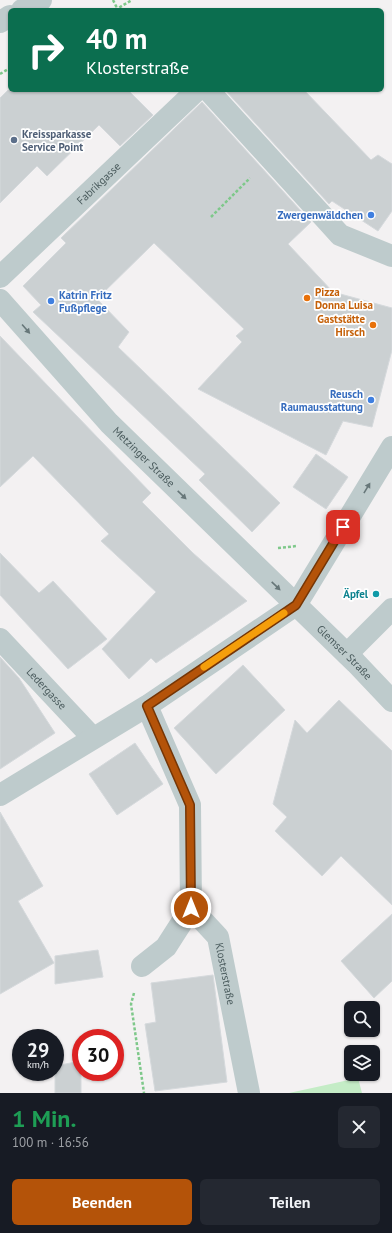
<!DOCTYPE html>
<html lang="de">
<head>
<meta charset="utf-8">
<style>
	:root { --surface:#171b24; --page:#242831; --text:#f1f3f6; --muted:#9ea1a6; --accent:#b45309 }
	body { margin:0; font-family:"PT Sans",sans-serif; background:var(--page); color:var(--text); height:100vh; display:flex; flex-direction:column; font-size:15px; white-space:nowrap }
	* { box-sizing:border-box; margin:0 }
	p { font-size:13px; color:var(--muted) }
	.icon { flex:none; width:22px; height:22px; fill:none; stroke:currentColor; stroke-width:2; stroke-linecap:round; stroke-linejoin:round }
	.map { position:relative; height:1093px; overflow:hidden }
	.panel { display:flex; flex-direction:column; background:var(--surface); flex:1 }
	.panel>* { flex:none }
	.guide { position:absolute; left:8px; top:8px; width:376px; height:84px; border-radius:6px; box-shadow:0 1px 3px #0004; background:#0b6e4f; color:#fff; overflow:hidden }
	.tools { position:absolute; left:344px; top:1001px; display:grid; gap:8px }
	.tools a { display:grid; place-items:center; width:36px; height:36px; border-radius:6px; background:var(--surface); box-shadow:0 1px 3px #0004; font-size:20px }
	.speed { position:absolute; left:12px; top:1029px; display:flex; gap:8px; font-size:20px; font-weight:700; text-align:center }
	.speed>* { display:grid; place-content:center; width:52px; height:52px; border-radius:50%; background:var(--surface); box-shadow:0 1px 3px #0004; line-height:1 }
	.speed small { font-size:10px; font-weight:400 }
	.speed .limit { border:6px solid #d22; background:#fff; color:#111 }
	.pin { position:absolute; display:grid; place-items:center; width:34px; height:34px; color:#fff; margin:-17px; border-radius:8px; box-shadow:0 2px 6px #0006 }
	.me { position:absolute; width:44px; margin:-22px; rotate:0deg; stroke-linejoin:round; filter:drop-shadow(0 0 3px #0008) }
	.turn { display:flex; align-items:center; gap:14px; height:84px; padding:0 12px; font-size:18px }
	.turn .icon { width:52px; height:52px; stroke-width:2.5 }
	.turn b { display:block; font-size:28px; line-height:34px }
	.round { display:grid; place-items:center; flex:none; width:42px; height:42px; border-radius:6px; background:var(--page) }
	.headline { display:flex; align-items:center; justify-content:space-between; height:68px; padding:0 12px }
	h1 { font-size:24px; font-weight:700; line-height:30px; color:#1e9e55 }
	.primary-button { display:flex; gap:8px; margin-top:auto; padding:8px 12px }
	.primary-button a { flex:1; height:46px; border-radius:6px; background:var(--accent); color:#fff; font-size:16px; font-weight:700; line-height:46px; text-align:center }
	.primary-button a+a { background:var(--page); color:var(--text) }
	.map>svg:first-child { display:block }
	.green { fill:#c4ecc6 }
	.building { fill:#cbd0d2; stroke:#d5d9dc }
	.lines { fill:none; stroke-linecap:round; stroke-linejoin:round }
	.path { stroke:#7ec88a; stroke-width:2.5; stroke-dasharray:3 2; stroke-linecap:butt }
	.minor { stroke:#becbcc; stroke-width:22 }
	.oneway { fill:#677779 }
	.route-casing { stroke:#753606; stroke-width:10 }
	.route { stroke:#b45309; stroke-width:7 }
	.slow { stroke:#f59e0b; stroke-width:7 }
	.service-dot { fill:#5c6f8a; stroke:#fff; stroke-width:1.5 }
	.shop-dot { fill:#3f7fe0; stroke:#fff; stroke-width:1.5 }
	.food-dot { fill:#e8710a; stroke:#fff; stroke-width:1.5 }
	.culture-dot { fill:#0f9aa8; stroke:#fff; stroke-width:1.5 }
	.labels { text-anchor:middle; stroke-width:3.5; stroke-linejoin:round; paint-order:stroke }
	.service-label { font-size:11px; font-weight:bold; fill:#4e5e75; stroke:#fff; text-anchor:start }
	.street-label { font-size:11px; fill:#4a5b5d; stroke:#fff }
	.shop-label { font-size:11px; font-weight:bold; fill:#366cbe; stroke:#fff; text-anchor:end }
	.food-label { font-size:11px; font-weight:bold; fill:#c56008; stroke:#fff; text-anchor:start }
	.culture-label { font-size:11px; font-weight:bold; fill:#0d838f; stroke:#fff; text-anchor:end }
</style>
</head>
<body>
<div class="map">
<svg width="392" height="1093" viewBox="0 0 392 1093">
	<rect width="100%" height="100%" fill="#f3f1f2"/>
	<path class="green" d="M358,1078L362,1093H289Z"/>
	<path class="building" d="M8,90H128L153,115L120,146L99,125L47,176L37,166L0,203V98Z
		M225,90H304L371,160L378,155L392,164V211L378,231L332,201L329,204Z
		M202,102L311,222L288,244L333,292L392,308V350L372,427L343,421L326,455L198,389L242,342L236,336L244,329L154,243L97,299L129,332L118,347L280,503L252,532L199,480L205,474L33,312L41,305L23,286L66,243L61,238Z
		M0,336L151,493L142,502L193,553L247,601L156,663L151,658L129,679L102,649L156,592L101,541L109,534L33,456L0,487Z
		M316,454L348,477L326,509L293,487Z
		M0,553L39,593L53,581L107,639L68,669L0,595Z
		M0,657L19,678L55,733L0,769Z
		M243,665L285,710L216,774L174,728Z
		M339,700L392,751V905L341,856L322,876L275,831L287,817L273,804L295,720L307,733Z
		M135,743L163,784L117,815L89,774Z
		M0,812L43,886L18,901L54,963L0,994Z
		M392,914V981L374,998L341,961Z
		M98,950L103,977L55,984V956Z
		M213,975L227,1082L155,1091L145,1024L156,1022L151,983Z
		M81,1061V1093H55V1066Z"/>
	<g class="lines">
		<path class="path" d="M113,0L118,10
			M115,10L132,0
			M0,74L10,68
			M211,217L250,178
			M278,548L297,546
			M134,993L131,1004L144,1093"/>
		<g class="minor">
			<path d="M22,10L41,0"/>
			<path d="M0,22L10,16"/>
			<path d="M208,90L340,235L392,256"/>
			<path id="s1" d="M0,277L197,90"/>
			<path id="s2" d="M0,300L109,423L356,663L392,701"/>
			<path id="s3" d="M0,639L93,738"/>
			<path d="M347,654L392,609"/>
			<path id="s4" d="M147,706L190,805L191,908L218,937L249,1093"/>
			<path d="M0,795L147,706L296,605L392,447"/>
			<path d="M142,966L166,947L191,908"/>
		</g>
	</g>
	<defs><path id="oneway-solid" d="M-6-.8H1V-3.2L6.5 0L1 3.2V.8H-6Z"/></defs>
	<g class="oneway">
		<use href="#oneway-solid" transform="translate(26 329) rotate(49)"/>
		<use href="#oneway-solid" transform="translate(367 488) rotate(-59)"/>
		<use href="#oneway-solid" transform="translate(182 495) rotate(44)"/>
		<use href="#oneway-solid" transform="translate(276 586) rotate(44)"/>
	</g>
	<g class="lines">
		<defs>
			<path id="route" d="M191,908L190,805L147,706L296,605L343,527"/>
		</defs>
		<use href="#route" class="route-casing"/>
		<use href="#route" class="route"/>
		<path class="slow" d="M204,667L284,613"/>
	</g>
	<circle class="service-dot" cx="14" cy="140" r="4"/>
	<g class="shop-dot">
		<circle cx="371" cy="215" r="4"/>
		<circle cx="51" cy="301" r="4"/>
		<circle cx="371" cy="400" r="4"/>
	</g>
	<g class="food-dot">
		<circle cx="307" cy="298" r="4"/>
		<circle cx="373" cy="325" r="4"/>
	</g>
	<circle class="culture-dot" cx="376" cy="594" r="4"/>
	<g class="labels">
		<g class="service-label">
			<text x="22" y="138">Kreissparkasse<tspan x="22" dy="13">Service Point</tspan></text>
		</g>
		<g class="street-label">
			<text dy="4" stroke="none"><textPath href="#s1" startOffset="136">Fabrikgasse</textPath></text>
			<text dy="4" stroke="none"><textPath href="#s2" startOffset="213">Metzinger Straße</textPath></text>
			<text dy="4" stroke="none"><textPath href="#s2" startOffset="493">Glemser Straße</textPath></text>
			<text dy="4" stroke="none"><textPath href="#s3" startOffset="68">Ledergasse</textPath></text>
			<text dy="4" stroke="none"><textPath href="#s4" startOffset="288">Klosterstraße</textPath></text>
		</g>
		<g class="shop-label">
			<text x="363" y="219">Zwergenwäldchen</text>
			<text x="59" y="299" text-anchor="start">Katrin Fritz<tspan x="59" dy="13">Fußpflege</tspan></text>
			<text x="363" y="398">Reusch<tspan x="363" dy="13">Raumausstattung</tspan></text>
		</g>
		<g class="food-label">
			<text x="315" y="296">Pizza<tspan x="315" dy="13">Donna Luisa</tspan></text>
			<text x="365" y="323" text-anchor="end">Gaststätte<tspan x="365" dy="13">Hirsch</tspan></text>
		</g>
		<g class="culture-label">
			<text x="368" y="598">Äpfel</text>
		</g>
	</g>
</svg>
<div class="tools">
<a><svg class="icon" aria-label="search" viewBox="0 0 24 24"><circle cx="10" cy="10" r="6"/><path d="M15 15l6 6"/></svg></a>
<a><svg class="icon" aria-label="layers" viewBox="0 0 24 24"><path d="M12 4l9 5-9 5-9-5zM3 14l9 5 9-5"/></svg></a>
</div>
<div class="speed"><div>29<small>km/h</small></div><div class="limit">30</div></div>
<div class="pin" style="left:343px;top:527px;background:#d93025"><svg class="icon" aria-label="arrive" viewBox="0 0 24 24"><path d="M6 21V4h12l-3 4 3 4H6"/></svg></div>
<svg class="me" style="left:191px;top:908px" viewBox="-20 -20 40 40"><circle r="17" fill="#b45309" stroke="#fff" stroke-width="3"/><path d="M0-11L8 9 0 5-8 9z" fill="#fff"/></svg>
<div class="guide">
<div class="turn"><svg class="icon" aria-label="right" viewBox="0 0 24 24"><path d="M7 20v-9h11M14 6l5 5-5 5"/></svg><div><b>40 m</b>Klosterstraße</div></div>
</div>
</div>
<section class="panel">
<div class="headline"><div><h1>1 Min.</h1><p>100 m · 16:56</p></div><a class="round"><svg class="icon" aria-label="close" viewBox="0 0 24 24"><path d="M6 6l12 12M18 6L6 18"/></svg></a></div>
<div class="primary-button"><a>Beenden</a><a>Teilen</a></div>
</section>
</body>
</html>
